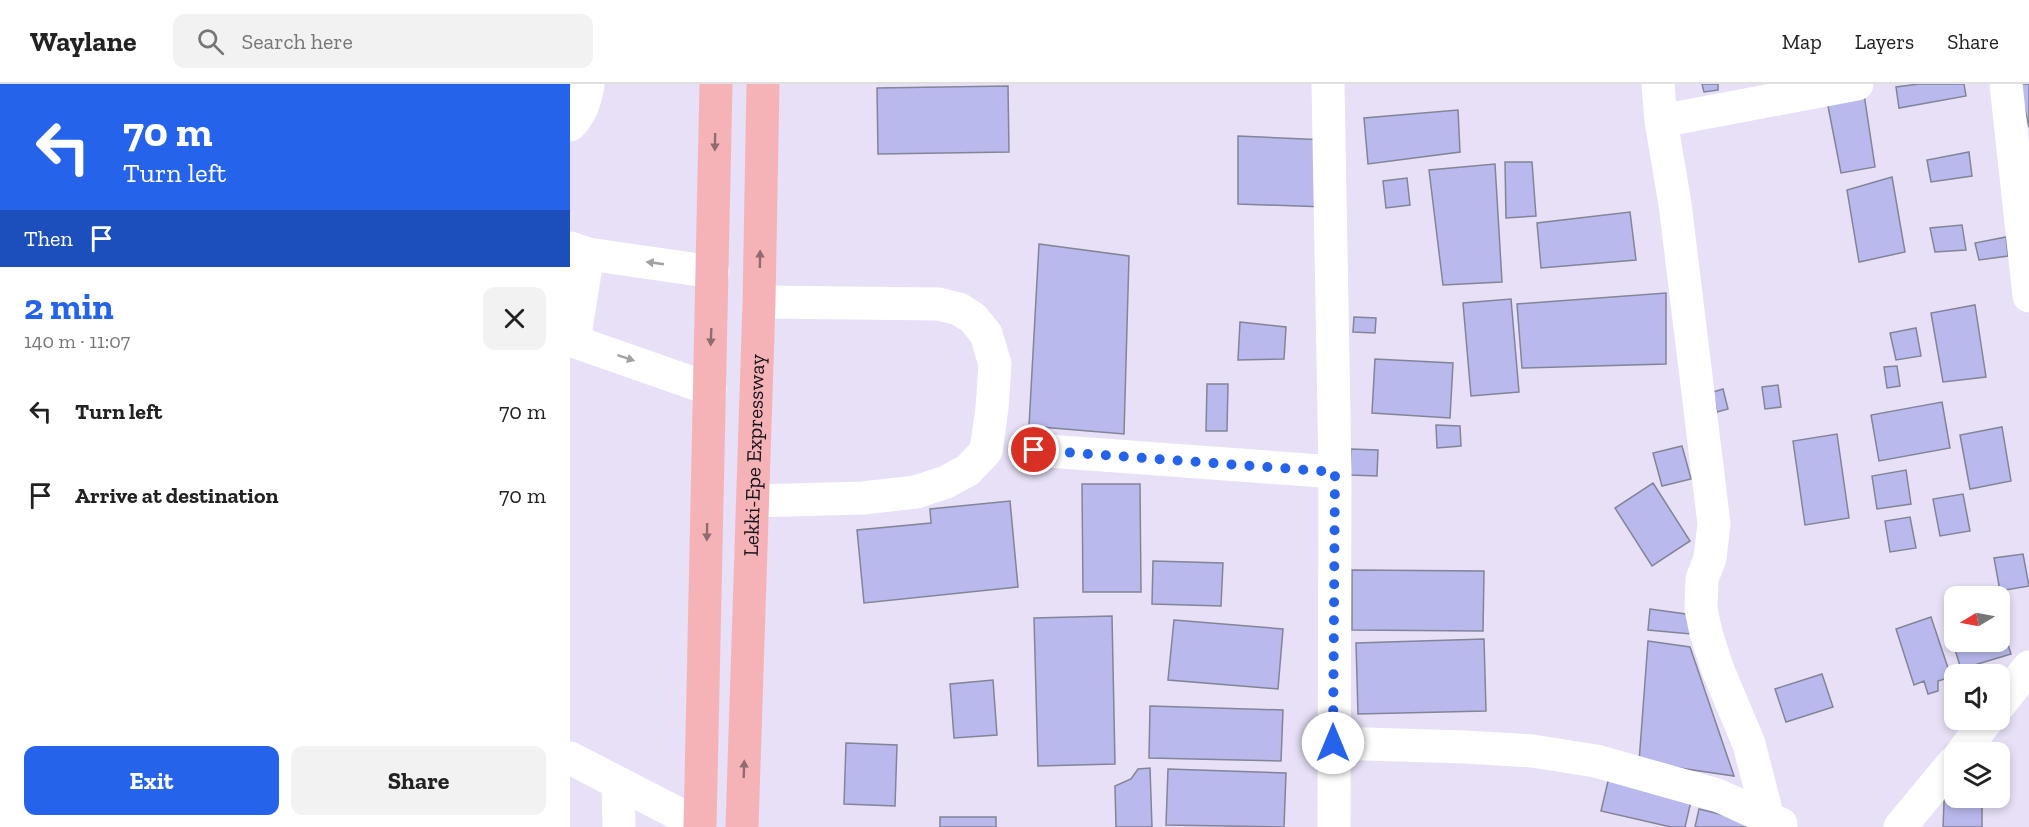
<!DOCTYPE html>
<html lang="en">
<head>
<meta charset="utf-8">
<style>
	:root { --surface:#fff; --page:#f2f2f2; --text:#222; --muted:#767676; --line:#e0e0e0; --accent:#2563eb }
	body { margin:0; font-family:"Zilla Slab",serif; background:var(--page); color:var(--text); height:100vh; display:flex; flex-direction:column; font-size:22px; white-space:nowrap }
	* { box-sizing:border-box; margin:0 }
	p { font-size:20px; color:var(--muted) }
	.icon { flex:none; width:33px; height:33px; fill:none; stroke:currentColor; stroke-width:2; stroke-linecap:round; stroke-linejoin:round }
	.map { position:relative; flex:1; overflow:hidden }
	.details { display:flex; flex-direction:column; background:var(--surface); width:570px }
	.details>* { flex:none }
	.top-card { background:#2563eb; color:#fff; overflow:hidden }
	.needle { width:39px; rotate:260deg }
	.controls { position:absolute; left:1374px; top:502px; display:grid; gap:12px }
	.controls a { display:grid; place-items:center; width:66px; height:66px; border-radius:12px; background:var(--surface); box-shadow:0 3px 9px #0003; font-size:30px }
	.pin { position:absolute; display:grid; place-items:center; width:51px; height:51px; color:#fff; margin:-26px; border:3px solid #fff; border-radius:50%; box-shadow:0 2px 6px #0007 }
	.me { position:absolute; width:66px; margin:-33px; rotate:0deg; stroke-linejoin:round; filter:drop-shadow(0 0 4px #0008) }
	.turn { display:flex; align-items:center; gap:21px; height:126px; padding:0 24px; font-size:27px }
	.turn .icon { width:78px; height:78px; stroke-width:2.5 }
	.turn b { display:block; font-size:42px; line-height:51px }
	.then { display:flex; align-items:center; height:57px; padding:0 24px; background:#0003; gap:12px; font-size:22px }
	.round { display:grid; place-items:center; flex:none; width:63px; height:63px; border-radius:12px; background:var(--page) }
	.head { display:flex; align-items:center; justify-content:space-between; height:102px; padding:0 24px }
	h1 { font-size:36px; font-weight:700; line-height:45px; color:var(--accent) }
	.primary-button { display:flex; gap:12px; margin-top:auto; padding:12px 24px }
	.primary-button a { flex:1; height:69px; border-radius:12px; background:var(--accent); color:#fff; font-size:24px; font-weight:700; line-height:69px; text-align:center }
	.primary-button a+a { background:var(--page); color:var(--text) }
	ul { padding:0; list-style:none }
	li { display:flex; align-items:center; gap:18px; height:84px; padding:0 24px }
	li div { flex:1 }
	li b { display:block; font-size:22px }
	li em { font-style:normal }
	header { display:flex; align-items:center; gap:36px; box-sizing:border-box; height:84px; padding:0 30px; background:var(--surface); border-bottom:2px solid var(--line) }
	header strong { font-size:28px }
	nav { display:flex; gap:33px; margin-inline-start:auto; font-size:21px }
	.search { width:420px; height:54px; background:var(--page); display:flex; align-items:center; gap:15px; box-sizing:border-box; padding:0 21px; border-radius:12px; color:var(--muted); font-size:22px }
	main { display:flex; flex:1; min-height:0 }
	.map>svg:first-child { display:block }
	.building { fill:#b9b9ed; stroke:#838498; stroke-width:1.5 }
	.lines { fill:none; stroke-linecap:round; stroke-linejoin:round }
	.minor { stroke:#fff; stroke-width:33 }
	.highway { stroke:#f6b3b7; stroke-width:33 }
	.oneway { fill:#916b70 }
	.oneway2 { fill:#a1a0a3 }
	.route { stroke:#2563eb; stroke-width:10; stroke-dasharray:0 18 }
	.labels { text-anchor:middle; stroke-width:5; stroke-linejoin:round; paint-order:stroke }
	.street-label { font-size:21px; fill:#15121a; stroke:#fff }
</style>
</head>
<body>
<header>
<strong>Waylane</strong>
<div class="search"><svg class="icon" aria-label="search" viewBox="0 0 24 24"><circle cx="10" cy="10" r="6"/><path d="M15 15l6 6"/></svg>Search here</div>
<nav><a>Map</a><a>Layers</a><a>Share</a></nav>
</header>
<main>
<section class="details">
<div class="top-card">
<div class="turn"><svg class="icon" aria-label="left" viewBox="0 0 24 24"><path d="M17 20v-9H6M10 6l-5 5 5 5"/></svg><div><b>70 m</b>Turn left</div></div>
<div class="then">Then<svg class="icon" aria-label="arrive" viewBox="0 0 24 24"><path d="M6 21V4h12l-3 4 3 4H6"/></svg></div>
</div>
<div class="head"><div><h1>2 min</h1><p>140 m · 11:07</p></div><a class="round"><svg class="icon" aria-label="close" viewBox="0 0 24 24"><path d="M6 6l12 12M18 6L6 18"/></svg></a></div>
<ul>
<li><svg class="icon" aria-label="left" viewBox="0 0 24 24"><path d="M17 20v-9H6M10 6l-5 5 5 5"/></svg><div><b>Turn left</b></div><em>70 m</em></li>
<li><svg class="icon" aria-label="arrive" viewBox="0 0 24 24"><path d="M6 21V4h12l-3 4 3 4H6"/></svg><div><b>Arrive at destination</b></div><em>70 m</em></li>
</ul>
<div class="primary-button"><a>Exit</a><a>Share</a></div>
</section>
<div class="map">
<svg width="1459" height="743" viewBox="0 0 1459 743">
	<rect width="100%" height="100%" fill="#e7e0f6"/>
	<path class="building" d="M1132,0H1148V6L1134,8Z
		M1349,0H1394L1396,12L1329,24L1326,3Z
		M1449,0H1459V43Z
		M438,2L439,68L308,70L307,4Z
		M1294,10L1305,83L1271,89L1257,17Z
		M888,26L890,68L798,80L794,34Z
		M668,52L756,56V123L668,120Z
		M1399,68L1402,92L1361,98L1357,76Z
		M935,78H962L966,132L936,134Z
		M925,80L932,198L873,201L859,86Z
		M1322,93L1335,168L1289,178L1277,106Z
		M837,94L840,121L816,124L813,97Z
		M1060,128L1066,176L971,184L967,139Z
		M1392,141L1396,166L1365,168L1360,144Z
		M1436,153L1438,172L1409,176L1405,159Z
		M469,160L559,172L554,350L459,342Z
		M1096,209V280L952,284L947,220Z
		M941,215L949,308L901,312L893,219Z
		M1405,221L1416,293L1373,298L1361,229Z
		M784,233L806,234L805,249L783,248Z
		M670,238L716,243L714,275L668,276Z
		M1346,244L1351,272L1326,276L1320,249Z
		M805,275L883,279L880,334L802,329Z
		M1327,282L1330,302L1317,304L1314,283Z
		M637,300H658L657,347H636Z
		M1208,301L1211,323L1195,325L1192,303Z
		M1153,305L1158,325L1147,328L1143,308Z
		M1372,318L1380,364L1309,377L1301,331Z
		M866,341L890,342L891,362L867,364Z
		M1432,343L1441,397L1400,405L1390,351Z
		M1267,350L1279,434L1235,441L1223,357Z
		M1112,362L1121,395L1092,402L1083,369Z
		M781,365L808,366L807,392L780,391Z
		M1336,386L1341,420L1307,425L1302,392Z
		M1083,399L1120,457L1082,482L1045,424Z
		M512,400H570L571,508H513Z
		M1393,410L1400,447L1370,452L1363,415Z
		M440,417L448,503L294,519L287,446L361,439L360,425Z
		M1340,433L1346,464L1320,468L1315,437Z
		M1453,470L1459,502L1430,507L1424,474Z
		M583,477L653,479L651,522L582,520Z
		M782,486L914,487L913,547L782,546Z
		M1080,525L1123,531L1121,550L1078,546Z
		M1384,530V558H1430V535L1441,570L1391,585L1375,533Z
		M542,532L545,680L468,682L464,534Z
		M1361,533L1381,593L1368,597V607L1358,610L1354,597L1344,601L1326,545Z
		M604,536L713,545L708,605L598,596Z
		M914,555L916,627L788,630L786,559Z
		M1078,557L1120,563L1164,692L1069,678Z
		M1252,590L1263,623L1216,638L1205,605Z
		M423,596L427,651L384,654L380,600Z
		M580,622L713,626L711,677L579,674Z
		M276,659L327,661L325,722L274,720Z
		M580,684L582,743H546L545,702L561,695L568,685Z
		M598,685L716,689L714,743L596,741Z
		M1039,693L1122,713L1115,743H1101L1031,727Z
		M1375,694H1384V714H1412V743H1373Z
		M1129,725L1198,742L1197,743H1125Z
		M370,733H426V743H370Z"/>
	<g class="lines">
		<path class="minor" d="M758,0L765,388L764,743
			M1088,0L1091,37L1105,120L1144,440L1140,474L1132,495L1131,525L1136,549L1148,586L1179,660L1198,734
			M1436,0L1459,212
			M1091,37L1287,0
			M0,41C11,30 16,15 18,0
			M0,164L18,170L143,188
			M0,256L140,305
			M4,257L18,170
			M464,366L765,388
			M183,417L293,414L346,408L376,398L398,386L416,367L422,324L425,280L416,250L403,234L389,225L369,220L189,218
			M1430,620L1459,583
			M763,659L895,663L962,667L1026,677L1147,711L1211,740
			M1392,669L1417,636
			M0,674L130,741
			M48,699L49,743
			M1330,743L1384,678"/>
		<g class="highway">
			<path d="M130,743L146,0"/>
			<path id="s1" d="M172,743L189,218L193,0"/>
		</g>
	</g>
	<defs><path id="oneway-solid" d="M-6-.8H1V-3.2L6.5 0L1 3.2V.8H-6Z" transform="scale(1.5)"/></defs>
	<g class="oneway">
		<use href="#oneway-solid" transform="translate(145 58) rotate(91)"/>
		<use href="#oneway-solid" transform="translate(190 175) rotate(-89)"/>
		<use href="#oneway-solid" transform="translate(141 253) rotate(92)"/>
		<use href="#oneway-solid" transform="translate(137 448) rotate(91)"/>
		<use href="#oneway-solid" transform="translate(174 685) rotate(-88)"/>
	</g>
	<g class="oneway2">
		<use href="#oneway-solid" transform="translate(85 179) rotate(-172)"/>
		<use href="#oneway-solid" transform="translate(56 274) rotate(18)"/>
	</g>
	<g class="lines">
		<path class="route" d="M464,366L765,388L763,659"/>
	</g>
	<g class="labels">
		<g class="street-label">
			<text dy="7" stroke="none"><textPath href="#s1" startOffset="372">Lekki-Epe Expressway</textPath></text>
		</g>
	</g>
</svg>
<div class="controls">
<a><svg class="needle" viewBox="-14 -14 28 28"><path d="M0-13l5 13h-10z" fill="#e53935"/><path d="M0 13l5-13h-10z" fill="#767676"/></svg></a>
<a><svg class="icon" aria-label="sound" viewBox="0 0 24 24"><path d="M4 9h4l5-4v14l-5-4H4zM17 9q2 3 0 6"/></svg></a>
<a><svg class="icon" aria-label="layers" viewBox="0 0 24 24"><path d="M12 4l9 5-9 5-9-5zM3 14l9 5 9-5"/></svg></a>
</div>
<div class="pin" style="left:464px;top:366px;background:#d93025"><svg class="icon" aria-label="arrive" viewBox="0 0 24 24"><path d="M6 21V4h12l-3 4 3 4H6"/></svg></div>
<svg class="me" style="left:763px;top:659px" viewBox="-20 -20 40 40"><circle r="19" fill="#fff"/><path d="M0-13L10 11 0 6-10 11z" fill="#2563eb"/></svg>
</div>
</main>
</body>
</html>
